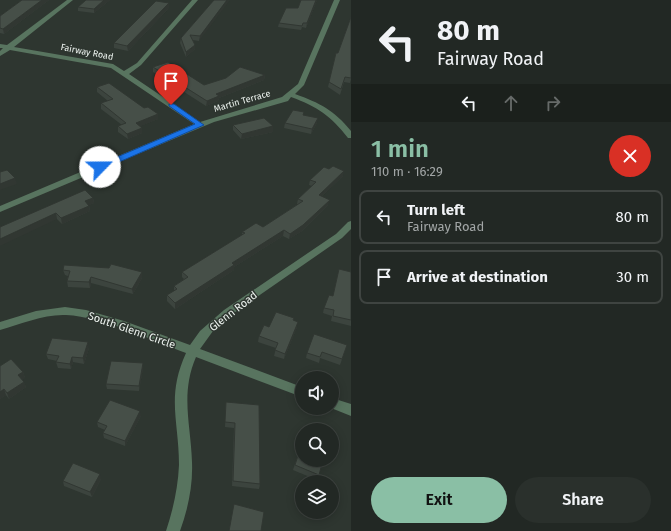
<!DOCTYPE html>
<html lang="en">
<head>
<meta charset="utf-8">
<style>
	:root { --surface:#222824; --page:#2a302c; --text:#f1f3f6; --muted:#a2a6a6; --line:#3f4441; --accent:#8abfa5 }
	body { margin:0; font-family:"Fira Sans",sans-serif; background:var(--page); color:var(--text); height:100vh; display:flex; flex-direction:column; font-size:15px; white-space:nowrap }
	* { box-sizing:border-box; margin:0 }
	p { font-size:13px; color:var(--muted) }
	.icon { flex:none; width:22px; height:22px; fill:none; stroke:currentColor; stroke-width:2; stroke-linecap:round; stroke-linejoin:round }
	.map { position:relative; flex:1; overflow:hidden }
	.details { display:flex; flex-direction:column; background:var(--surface); width:320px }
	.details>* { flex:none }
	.hud { background:#222824; color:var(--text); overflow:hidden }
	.controls { position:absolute; left:295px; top:371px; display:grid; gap:8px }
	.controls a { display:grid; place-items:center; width:44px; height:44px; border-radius:50%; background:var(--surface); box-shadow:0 2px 10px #0003,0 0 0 1px var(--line); font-size:20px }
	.pin { position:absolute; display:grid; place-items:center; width:34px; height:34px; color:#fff; margin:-41px -17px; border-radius:50% 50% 50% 0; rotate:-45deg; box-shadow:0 0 4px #0007 }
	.pin .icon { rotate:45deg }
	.me { position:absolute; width:44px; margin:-22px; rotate:67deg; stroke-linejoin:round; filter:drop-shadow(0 0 3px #0008) }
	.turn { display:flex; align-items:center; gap:14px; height:84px; padding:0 20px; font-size:18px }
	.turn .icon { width:52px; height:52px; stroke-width:2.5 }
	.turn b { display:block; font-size:28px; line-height:34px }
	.lanes { display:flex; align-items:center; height:38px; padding:0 20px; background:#0003; justify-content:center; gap:20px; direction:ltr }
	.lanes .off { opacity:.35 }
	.round { display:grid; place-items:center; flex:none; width:42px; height:42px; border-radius:21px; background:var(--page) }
	.summary { display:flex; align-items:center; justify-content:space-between; height:68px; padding:0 20px }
	h1 { font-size:24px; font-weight:600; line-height:30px; color:var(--accent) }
	.button { display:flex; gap:8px; margin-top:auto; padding:8px 20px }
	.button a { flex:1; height:46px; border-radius:24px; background:var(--accent); color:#111; font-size:16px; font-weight:600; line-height:46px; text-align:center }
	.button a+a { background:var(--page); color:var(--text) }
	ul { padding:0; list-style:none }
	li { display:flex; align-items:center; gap:12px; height:54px; margin:0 8px 6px; padding:0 12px; border:2px solid var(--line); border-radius:8px }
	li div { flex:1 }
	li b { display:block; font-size:15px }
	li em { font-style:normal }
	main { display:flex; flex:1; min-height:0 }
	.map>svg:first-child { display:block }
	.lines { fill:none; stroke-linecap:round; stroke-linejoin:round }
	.street { fill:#58745f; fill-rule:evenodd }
	.wall { fill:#3c443e }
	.shaded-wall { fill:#313732 }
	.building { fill:#464f48; stroke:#313732 }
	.route { fill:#1a73e8; stroke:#114b97 }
	.labels { text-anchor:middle; stroke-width:3; stroke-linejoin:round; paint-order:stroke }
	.far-street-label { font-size:9px; fill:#edf3ef; stroke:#2e3630 }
	.street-label { font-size:11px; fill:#edf3ef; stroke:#2e3630 }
</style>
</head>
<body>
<main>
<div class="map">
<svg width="351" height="531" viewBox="0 0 351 531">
	<rect width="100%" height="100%" fill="#2e3630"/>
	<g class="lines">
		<path class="street" d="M67,0H73L14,47L113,64L124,71L137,63L192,0H198L141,65L129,74L200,122L282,97L298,84L334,0H340L304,85L295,94C320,103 334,110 351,131V138H348C331,116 318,107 291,97L288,101L214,122L0,212V206L194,124L111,68L10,50L0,56V51L3,48H0V44L7,45Z
			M351,221V229L342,238L231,315L213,331L200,349L302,387V397L196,357C180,394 191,425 192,462C193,486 188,509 180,531H166C173,510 178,488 179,465C179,421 166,397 186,353C151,340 104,317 66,315C44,314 21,324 0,330V322L36,311L65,307L86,310L124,321L190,345L200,331L224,310L336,234L348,222Z
			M332,398L351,404V416L331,408H332Z"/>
	</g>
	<path class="wall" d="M22,0H49L4,34L0,33V16Z
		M110,0L94,13L78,11V7Z
		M214,0L199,41L193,40L195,49L186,57L180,43L181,38Z
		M301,0H317L306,28L302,27L301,30L278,27L279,23L298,8Z
		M169,8L128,51L114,48V43Z
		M351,17V79L350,83L344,82L340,95L328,87L336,53H338Z
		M153,67L204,85L265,75L264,80L219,98L218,101L206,106L153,72Z
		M97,87L144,108L158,114V119L140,126L142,128V133L128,139L118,132V126L122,125L101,109V103L108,101L97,92Z
		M304,115L317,123L311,134L284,128L285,123Z
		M233,125L273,132L241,139L233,130Z
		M343,176L322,196L328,205L302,231L289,239L283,236L234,267V270L175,309L167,301V295L174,291V286L184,279L182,277V272L242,235V232L263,227L298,204H297L298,199L312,186L309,185L310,180Z
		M93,198L94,203L89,205L90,211L62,224L57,219L0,227Z
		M339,269L351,272V326L331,321L332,316L323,313L324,308L333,296Z
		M63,270L142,278L133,294L91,283L90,288L68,287L67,281L68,276L65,275Z
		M294,318V320L297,327L284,359L274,356L276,348L258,342L259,336L269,327Z
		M347,345L340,365L320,358L319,363L306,358L307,353Z
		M89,348L84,364L73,362L71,369L58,368L56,362L57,361L48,359L46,354Z
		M143,363V368L139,391L107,389L106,384Z
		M0,366L23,372L25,378L22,379L26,387L9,399L6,395L0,399Z
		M226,402L260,484L259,489L232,486L234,428L225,427Z
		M141,416L125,446L104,438L103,433L105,430L98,427L97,422Z
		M302,443L319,475L317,480L293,470Z
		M101,479L92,497L64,486L63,481Z"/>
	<path class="shaded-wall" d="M42,0H49L4,34L3,29Z
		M104,0H110L94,13V9Z
		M227,0H230L199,41L200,36Z
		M316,0H317L306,28L307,23Z
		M169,3V8L128,51L127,46Z
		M195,45V49L186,57V52Z
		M265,75L264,80L219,98L218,101L206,106L207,101L216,94Z
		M158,114V119L136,128V123Z
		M318,118L317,123L311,134L312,129Z
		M273,126V132L241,139L242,134Z
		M142,128V133L128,139L127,134Z
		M344,171L343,176L318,200L319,195Z
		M15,178L17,184L0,190V184Z
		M93,198L94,203L86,207L85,201Z
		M330,200L328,205L302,231L289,239L290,234Z
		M89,206L90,211L62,224L61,218Z
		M56,213L57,219L0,246V239Z
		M284,230L283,236L234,267V270L175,309V303L232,263Z
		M142,272V278L133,294L132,289Z
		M91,277V283L90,288L89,282Z
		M298,322L297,327L284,359L285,354Z
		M88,342L89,348L84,364L83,358Z
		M72,357L73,362L71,369L70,364Z
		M143,363V368L139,391V386Z
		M23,372L25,378L20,381L18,375Z
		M24,382L26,387L9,399L7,393Z
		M4,389L6,395L0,399V392Z
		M140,411L141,416L125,446V441Z
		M100,474L101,479L92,497L90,492Z"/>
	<path class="building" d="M22,0H42L3,29L0,28V16Z
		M86,0H104L94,9L78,7Z
		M214,0H227L200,36L190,35L195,45L186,52L181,38Z
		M301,0H316L307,23H303L302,26L279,23L286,8H298Z
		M156,1L169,3L127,46L114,43Z
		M351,17V78L345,77L341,89L329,82L336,53H338Z
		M168,62L204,85L226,78L240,67L265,75L216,94L219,96L207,101L153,67Z
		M109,83L144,108L148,107L158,114L136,123L142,128L127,134L118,126L126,123L101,103L113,99L97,87Z
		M293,110L304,112L303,115L318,118L312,129L285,123Z
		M264,118L273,126L242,134L233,125Z
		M333,166L344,171L319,195L330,200L303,225L290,234L284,230L232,263L234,265L175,303L167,295L177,289L174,286L188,277L182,272L245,233L242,232L256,223L263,227L303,201L298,199L316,182L310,180L324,167L329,169Z
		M7,170L15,178L0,184V172Z
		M85,190L93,198L85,201L89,206L61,218L56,213L0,239V227Z
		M111,264L142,272L132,289L91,277L89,282L67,281L70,271L63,270L64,265L109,268Z
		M339,269L351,272V320L333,316L334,310L324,308L329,295L333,296Z
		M276,312L294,318L293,320L298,322L285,354L275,350L278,343L259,336L264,325L269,327Z
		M314,334L347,345L342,359L322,352L320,357L307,353Z
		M52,338L88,342L83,358L72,357L70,364L56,362L59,356L46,354Z
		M11,359L23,372L18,375L24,382L7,393L4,389L0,392V366Z
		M111,361L143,363L139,386L106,384Z
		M110,400L140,411L125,441L103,433L107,426L97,422Z
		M226,402L259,405L260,484L233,481L235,423L225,422Z
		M302,443V460H323L319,475L295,465Z
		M73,463L100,474L90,492L63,481Z
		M234,504L264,512L261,531H229Z"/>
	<path class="route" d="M169,104H174L204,125L103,169H98V165L195,124L169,106Z"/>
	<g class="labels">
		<g class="far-street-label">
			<text transform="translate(87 52) rotate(11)" y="3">Fairway Road</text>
			<text transform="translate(242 101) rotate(-16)" y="3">Martin Terrace</text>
		</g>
		<g class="street-label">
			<text transform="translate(233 311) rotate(-38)" y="4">Glenn Road</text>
			<text transform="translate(132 330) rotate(19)" y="4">South Glenn Circle</text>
		</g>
	</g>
</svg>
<div class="controls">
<a><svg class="icon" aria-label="sound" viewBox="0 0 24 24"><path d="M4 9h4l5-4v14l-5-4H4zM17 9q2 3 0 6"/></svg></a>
<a><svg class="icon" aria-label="search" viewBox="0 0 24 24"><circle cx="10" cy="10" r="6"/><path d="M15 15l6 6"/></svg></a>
<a><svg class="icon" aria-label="layers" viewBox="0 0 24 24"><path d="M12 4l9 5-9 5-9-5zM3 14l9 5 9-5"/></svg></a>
</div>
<div class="pin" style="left:171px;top:105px;background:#d93025"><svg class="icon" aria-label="arrive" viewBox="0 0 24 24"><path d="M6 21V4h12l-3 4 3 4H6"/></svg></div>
<svg class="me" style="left:100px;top:167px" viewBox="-20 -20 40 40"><circle r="19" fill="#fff"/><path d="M0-13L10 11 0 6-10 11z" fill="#1a73e8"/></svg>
</div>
<section class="details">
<div class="hud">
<div class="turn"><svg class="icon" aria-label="left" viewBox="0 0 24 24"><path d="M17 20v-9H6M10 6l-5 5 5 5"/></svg><div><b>80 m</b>Fairway Road</div></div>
<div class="lanes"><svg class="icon" aria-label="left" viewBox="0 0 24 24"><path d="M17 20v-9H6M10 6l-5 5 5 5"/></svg><svg class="icon off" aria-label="ahead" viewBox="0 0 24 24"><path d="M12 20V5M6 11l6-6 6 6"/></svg><svg class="icon off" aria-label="right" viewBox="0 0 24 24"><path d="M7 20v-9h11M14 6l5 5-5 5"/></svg></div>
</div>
<div class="summary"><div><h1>1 min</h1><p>110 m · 16:29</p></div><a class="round" style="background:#d93025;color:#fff"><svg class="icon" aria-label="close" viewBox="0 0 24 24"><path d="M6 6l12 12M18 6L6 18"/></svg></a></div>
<ul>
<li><svg class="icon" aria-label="left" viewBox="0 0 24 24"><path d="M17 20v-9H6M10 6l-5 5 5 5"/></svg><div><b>Turn left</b><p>Fairway Road</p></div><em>80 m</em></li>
<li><svg class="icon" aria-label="arrive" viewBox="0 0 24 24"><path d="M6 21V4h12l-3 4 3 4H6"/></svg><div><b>Arrive at destination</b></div><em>30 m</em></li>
</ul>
<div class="button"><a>Exit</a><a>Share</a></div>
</section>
</main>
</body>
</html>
